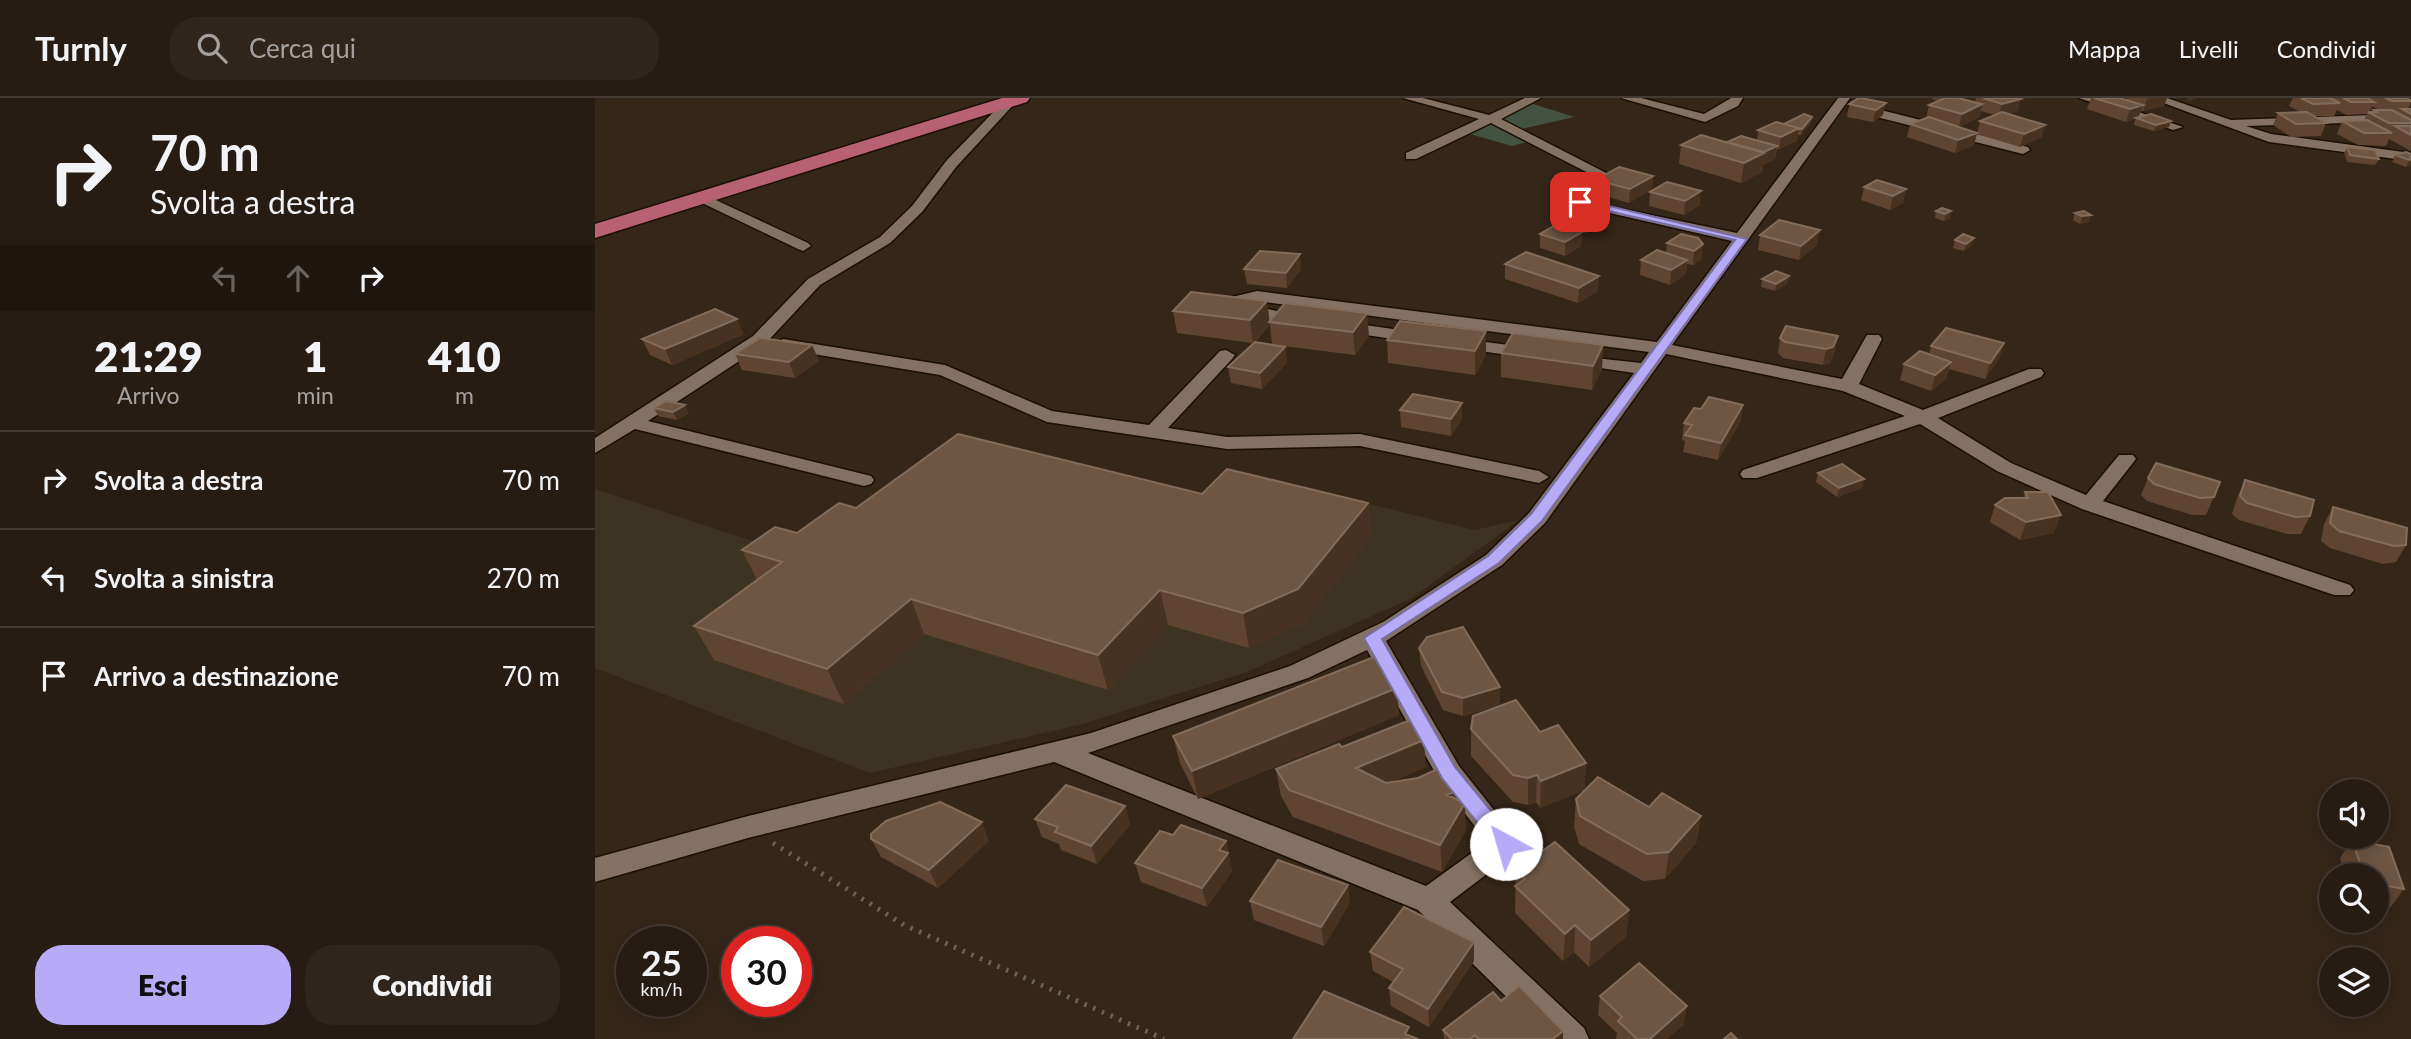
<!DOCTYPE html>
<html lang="it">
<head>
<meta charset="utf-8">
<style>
	:root { --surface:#271c13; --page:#2f251c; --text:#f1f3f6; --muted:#a4a1a0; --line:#433a33; --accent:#b7abf8 }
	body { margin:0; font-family:Lato,sans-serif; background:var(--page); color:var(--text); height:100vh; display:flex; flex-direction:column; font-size:26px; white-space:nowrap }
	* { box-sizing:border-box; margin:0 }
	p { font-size:23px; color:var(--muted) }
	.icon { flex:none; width:38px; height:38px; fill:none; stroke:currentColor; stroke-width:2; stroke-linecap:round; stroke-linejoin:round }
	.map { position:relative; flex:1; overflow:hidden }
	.sheet { display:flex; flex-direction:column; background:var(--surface); width:595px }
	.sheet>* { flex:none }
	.hud { background:#271c13; color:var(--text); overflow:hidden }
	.controls { position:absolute; left:1724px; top:681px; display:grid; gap:14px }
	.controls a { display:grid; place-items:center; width:70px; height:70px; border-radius:50%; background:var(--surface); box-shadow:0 4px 18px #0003,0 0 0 2px var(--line); font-size:35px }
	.speed { position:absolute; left:21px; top:828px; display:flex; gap:14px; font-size:35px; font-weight:700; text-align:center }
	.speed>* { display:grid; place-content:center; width:91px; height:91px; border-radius:50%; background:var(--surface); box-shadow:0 4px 18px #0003,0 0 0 2px var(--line); line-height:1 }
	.speed small { font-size:18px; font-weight:400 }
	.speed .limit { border:10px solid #d22; background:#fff; color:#111 }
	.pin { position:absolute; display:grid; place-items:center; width:60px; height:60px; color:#fff; margin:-30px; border-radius:14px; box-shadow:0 4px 10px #0006 }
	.me { position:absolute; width:77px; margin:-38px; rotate:321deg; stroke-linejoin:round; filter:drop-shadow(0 0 5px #0008) }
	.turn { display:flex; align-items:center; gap:24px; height:147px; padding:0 35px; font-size:32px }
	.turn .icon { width:91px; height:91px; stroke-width:2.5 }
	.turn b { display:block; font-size:49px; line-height:60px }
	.lanes { display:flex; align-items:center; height:66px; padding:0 35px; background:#0003; justify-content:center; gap:35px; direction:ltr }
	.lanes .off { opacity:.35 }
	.eta { display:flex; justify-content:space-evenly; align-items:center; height:119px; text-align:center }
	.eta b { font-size:42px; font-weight:800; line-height:49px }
	.action { display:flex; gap:14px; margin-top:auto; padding:14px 35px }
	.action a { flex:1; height:80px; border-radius:28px; background:var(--accent); color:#111; font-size:28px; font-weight:800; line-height:80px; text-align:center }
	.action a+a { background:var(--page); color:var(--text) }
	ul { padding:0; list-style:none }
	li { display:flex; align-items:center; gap:21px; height:98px; padding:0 35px; border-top:2px solid var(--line) }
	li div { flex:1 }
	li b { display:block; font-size:26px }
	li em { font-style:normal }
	header { display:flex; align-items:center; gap:42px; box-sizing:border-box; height:98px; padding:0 35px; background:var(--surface); border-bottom:2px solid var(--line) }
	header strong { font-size:33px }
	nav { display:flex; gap:38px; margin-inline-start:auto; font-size:24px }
	.search { width:490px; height:63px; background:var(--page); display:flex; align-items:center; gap:18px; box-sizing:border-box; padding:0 24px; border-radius:28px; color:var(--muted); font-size:26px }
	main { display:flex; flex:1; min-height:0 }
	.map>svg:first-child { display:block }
	.commercial { fill:#3d3323 }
	.green { fill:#445242 }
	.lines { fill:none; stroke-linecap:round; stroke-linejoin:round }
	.minor-casing { stroke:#1b0e04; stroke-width:3 }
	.primary-casing { stroke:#1b0e04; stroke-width:3 }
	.path { stroke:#6e6155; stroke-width:5; stroke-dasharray:2.5 7; stroke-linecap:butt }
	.minor { fill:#837263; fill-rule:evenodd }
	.primary { fill:#b86175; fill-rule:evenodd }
	.wall { fill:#5f4531; fill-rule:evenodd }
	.shaded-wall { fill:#473120 }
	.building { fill:#6e5643; stroke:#826c5b; stroke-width:2 }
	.route { fill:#b7abf8; stroke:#776fa1; stroke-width:2 }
</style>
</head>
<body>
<header>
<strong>Turnly</strong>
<div class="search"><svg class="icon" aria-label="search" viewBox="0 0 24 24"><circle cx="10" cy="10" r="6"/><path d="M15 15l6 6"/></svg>Cerca qui</div>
<nav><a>Mappa</a><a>Livelli</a><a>Condividi</a></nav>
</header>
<main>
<section class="sheet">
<div class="hud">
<div class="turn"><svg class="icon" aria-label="right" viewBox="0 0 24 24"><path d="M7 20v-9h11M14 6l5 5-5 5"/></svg><div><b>70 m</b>Svolta a destra</div></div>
<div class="lanes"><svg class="icon off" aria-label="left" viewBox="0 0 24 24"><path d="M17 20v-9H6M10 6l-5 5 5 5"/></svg><svg class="icon off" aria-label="ahead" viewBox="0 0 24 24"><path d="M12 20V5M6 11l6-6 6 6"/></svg><svg class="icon" aria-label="right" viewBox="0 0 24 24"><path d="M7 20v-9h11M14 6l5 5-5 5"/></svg></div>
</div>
<div class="eta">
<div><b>21:29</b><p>Arrivo</p></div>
<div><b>1</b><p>min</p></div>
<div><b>410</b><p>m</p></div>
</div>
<ul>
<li><svg class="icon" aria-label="right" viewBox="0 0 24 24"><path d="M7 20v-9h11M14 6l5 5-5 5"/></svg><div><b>Svolta a destra</b></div><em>70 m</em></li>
<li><svg class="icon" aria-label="left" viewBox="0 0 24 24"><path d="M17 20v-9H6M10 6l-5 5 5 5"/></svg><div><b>Svolta a sinistra</b></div><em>270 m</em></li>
<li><svg class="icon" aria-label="arrive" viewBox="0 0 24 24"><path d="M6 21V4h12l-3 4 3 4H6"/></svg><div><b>Arrivo a destinazione</b></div><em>70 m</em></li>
</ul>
<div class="action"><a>Esci</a><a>Condividi</a></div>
</section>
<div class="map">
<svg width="1816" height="941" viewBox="0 0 1816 941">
	<rect width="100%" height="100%" fill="#342619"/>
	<path class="commercial" d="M694,386L879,432L924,422L817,500L652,574L484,627L275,675L0,570V391L185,452L624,401Z"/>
	<path class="green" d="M932,4L979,19L922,32L939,42L917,48L868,34Z"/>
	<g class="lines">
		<defs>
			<path id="minor" d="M808,0H828L894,17L930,0H946L906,21L1019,79L1007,82L896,25L821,61H811V55L884,21Z
				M1026,0H1046L1109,16L1136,0H1148L1143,8L1110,24Z
				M1243,0H1255L1077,247L1247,281L1272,237H1284L1287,241L1264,286L1328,312L1434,271H1446L1449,275L1446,279L1343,320L1416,365L1491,397L1524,357H1538L1541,361L1508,403L1755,487L1759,492L1755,497H1739L1487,411L1402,373L1325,326L1162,380H1148L1145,376L1148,372L1310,318L1248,293L1071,256L950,425L907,467L791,543L864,668L926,746L921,754L855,804L989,930L994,941H954L823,812L459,664L153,740L0,784V760L153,718L496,635L695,568L788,524L891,457L934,415L1039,275L972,265L969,261L972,257L1046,265L1054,254L662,203L650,206L714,220L717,224L714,228L708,229L643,217L633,208L637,199L662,193L1062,244L1137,143L980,107V101L1142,135ZM772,552L844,682L892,744L831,788L493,655L713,580Z
				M1484,0H1502L1588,29L1578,32Z
				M1555,0H1572L1636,22L1779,17L1785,21L1783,24L1651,28L1676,36L1816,55V63L1674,44Z
				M411,1L421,4L362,68L327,114L295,145L225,187L170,246L53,323L276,378L279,382L276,386L269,388L40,331L0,355V340L158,238L213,181L285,139L317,108L352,62Z
				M1258,5L1433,49L1435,52L1428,56L1254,12V6Z
				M108,96L213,145L216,148L208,153L203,151L103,103L101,100Z
				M742,223L826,235L835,240L826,245L736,232L733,228Z
				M860,240L937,250L946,255L937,260L854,249L851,245Z
				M188,241L350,267L457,313L554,327L625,253L631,252L640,257L637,261L573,330L632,339L765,336L944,373L954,379L944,385L765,348L632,351L452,324L345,277L182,250L179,246Z"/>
			<path id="primary" d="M407,0H435L432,4L0,140V126Z"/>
		</defs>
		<use href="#minor" class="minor-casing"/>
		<use href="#primary" class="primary-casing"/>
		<path class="path" d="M178,745L309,827L569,941"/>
		<use href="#minor" class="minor"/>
		<use href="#primary" class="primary"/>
	</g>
	<path class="wall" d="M1264,0L1288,17L1278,24L1252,19L1254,6Z
		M1337,0H1367V1L1380,4L1381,0H1431L1425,2L1422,13L1413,16L1447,39L1425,49L1382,36L1385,23L1400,17L1386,13L1384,19L1364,29L1382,35L1379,47L1360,55L1312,39L1315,26L1331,20L1334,7L1343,3L1337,1Z
		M1496,0H1524L1531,2L1532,0H1572L1569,8L1548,13H1546L1543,20L1576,23L1574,29L1559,33L1539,27L1541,20L1531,24L1492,11Z
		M1698,0H1772L1774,1V0H1812L1816,2V5L1813,11H1816V53L1794,41L1791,48L1763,47L1742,36L1747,23L1769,22L1772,16L1751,17L1742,12L1739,18H1720L1731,25L1726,38L1696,39L1678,27L1683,15L1705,14L1694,8ZM1777,8L1784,12L1774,14Z
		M1217,19L1216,25L1206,37H1203L1202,43L1184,51H1182L1180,61L1168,67L1167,74L1146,85L1084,66L1086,47L1162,42L1163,32Z
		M1752,49L1784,61L1780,67L1752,64L1749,55Z
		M1816,56V67L1811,69L1797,64L1800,57Z
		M1058,78L1057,91L1034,105L1000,95L1001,82Z
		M1269,89L1311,91L1308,105L1295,112L1266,102Z
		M1055,94L1105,107L1089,117L1054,108Z
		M1011,109L1010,123L991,135L987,134L986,148L970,158L945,150V136L964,127L965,114Z
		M1347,110L1355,120L1349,123L1340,120L1341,113Z
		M1489,113L1494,124L1485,126L1478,122L1480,115Z
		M1086,136L1107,161L1098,167L1092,166L1091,176L1075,187L1045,177L1046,162L1071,155L1072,145Z
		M1165,137L1222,147L1204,162L1163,152Z
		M1379,140L1377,147L1369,153L1358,150L1360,142Z
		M910,166L1004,178L1003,193L983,205L910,181Z
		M649,171H706L692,190L652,186Z
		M1167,181L1193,185L1180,193L1166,189Z
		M690,205L774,238L760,257L688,248L690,249L692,265L667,291L636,285L633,269L658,245L582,235L578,213L675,224ZM675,226L677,247L660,244Z
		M805,223L891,257L880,277L793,265L792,242Z
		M149,236L77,267L55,257L47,241Z
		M1185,240L1240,253L1235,265L1228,267L1188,260L1183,255Z
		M1409,245L1404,261L1390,281L1354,271L1351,281L1336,293L1305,282L1309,266L1334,257L1336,248Z
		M217,247L224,263L200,280L147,272L140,256Z
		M1008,247L1007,271L997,292L906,279V255Z
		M59,310L94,315L82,322L63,318Z
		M805,312L867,321L856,338L806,329Z
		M1146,323L1123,362L1088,354L1090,343L1087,342L1089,325Z
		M1223,375L1269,381L1267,390L1242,399L1221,384Z
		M1553,380L1625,384L1611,417H1597L1552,403L1546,397Z
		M1650,382L1715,418L1706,436H1692L1644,422L1637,416L1642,400Z
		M1430,394L1459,435L1425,442L1395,424L1400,407L1428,400Z
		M607,396L773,405L776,438L708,526L654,550L573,527L513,592L329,536L249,606L119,562L99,528L162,482L147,452L202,435L261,410Z
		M1738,409L1811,447L1801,464L1788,466L1735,450L1726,443L1729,426Z
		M824,550L905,589V607L868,618L848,612L826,568Z
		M802,590L804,617L603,701L585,665L578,638Z
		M876,631L945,634L991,665L989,692L945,710L941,704L933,707L918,704L876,658Z
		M747,649L831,669L795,684L867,704L871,732L847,774L698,719L686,698L681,671Z
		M981,701L1054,709L1106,718L1101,745L1070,781L1048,783L984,746L979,729Z
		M530,708L535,727L502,766L466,752L464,746L447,739L440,721Z
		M578,737L631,743L637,773L612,809L546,784L540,765Z
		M276,741L394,743L343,790L286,759Z
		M1757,742L1809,791L1795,810L1782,807V777H1750L1745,760Z
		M921,772L1034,812L1031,839L994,869L979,854L968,863L920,815Z
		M655,803L755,805L729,848L659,822Z
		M775,854L879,863L834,929L796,908L794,890L798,884L778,873Z
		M1005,898L1089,926L1072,941H1021L1022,935L1003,917Z
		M906,903L968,941H849L848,932Z"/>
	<path class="shaded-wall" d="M1417,0H1431L1425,2L1422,13L1404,19L1407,6Z
		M1557,0H1572L1569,8L1548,13L1552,1Z
		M1593,0H1604L1592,3Z
		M1291,5L1288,17L1278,24L1281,12Z
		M1387,6L1384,19L1364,29L1367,16Z
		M1548,7L1543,20L1531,24L1535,11Z
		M1217,19L1216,25L1206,37L1207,31Z
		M1576,23L1574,29L1559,33L1561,27Z
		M1450,27L1447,39L1425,49L1429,36Z
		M1204,30L1202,43L1184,51L1186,39Z
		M1382,35L1379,47L1360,55L1363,42Z
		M1182,48L1180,61L1168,67L1167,74L1146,85L1149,65Z
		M1816,61V67L1811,69L1814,62Z
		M1058,78L1057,91L1034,105L1035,91Z
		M1311,91L1308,105L1295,112L1298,98Z
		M1106,93L1105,107L1089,117L1090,103Z
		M1011,109L1010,123L991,135V121Z
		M1356,113L1355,120L1349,123L1350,116Z
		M1496,117L1494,124L1485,126L1487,118Z
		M1225,132L1222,147L1204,162L1206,148Z
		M987,134L986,148L970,158V144Z
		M1379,140L1377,147L1369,153L1371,146Z
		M1108,146L1107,161L1098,167L1099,153Z
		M705,156L706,171L692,190L691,175Z
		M1092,162L1091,176L1075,187L1076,172Z
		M1004,178L1003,193L983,205L984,190Z
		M1194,178L1193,185L1180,193L1181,186Z
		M672,203L675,226L658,245L655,222Z
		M772,215L774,238L760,257L758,234Z
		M142,221L149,236L77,267L70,251Z
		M891,233V257L880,277V253Z
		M1243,238L1240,253L1235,265L1228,267L1231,251Z
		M1409,245L1404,261L1390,281L1395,265Z
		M217,247L224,263L200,280L194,264Z
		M1008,247L1007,271L997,292L998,268Z
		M690,249L692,265L667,291L665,275Z
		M1356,264L1351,281L1336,293L1340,277Z
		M867,305V321L856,338V321Z
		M90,307L94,315L82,322L78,314Z
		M1148,307L1146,323L1123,362L1126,345Z
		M1269,381L1267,390L1242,399L1244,390Z
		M773,405L776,438L708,526L654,550L648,515Z
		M1466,417L1459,435L1425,442L1431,424Z
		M565,492L573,527L513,592L503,557Z
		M316,501L329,536L249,606L232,571Z
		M905,589V607L868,618V600Z
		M802,590L804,617L603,701L597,673Z
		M829,642L831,669L764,698L761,670Z
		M991,665L989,692L945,710L946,683Z
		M942,677L941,704L933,707V680Z
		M867,691V709L870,705L871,732L847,774L845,747L852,697Z
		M530,708L535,727L502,766L496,748Z
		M1106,718L1101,745L1070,781L1074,754Z
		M387,724L394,743L343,790L334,772Z
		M631,743L637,773L612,809L607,790L624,752Z
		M753,787L755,805L729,848L726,829Z
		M1034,812L1031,839L994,869L996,842Z
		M980,827L979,854L968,863L970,836Z
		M879,844V863L834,929L833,911Z
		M1092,908L1089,926L1072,941H1055Z
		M968,933V941H958Z"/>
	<path class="building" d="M1264,0H1266L1291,5L1281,12L1254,6Z
		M1350,0H1363L1387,6L1367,16L1334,7Z
		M1388,0H1423L1426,1L1407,6Z
		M1499,0H1524L1548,7L1535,11Z
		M1706,0H1735L1745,5L1718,6Z
		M1748,0H1772L1779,4H1756Z
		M1790,0H1812L1816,3H1797Z
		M1807,11H1816V16Z
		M1779,12H1797L1816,22V25H1794L1773,14H1782Z
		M1407,14L1450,27L1429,36L1385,23Z
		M1712,14L1731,25L1701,26L1683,15Z
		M1209,16L1217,19L1207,31L1189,26Z
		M1556,16L1576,23L1561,27L1541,20Z
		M1334,19L1382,35L1363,42L1315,26Z
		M1772,22L1797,35H1769L1747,23Z
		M1181,24L1204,30L1186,39L1163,32Z
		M1800,28H1816V37Z
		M1106,37L1169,55L1149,65L1086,47Z
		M1146,38L1182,48L1169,54L1132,44Z
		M1752,49L1780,52L1784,61L1755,57Z
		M1811,54L1816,56V61L1814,62L1800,57Z
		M1024,69L1058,78L1035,91L1001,82Z
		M1282,82L1311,91L1298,98L1269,89Z
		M1072,84L1106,93L1090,103L1055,94Z
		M985,102L1011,109L991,121L965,114Z
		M1347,110L1356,113L1350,116L1341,113Z
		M1489,113L1496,117L1487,118L1480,115Z
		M1184,122L1225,132L1206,148L1165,137Z
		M962,126L987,134L970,144L945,136Z
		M1086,136L1103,140L1108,146L1099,153L1072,145Z
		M1368,136L1379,140L1371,146L1360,142Z
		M1062,152L1092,162L1076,172L1046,162Z
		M665,153L705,156L691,175L649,171Z
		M931,154L1004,178L984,190L910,166Z
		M1181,173L1194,178L1181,186L1167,181Z
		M596,194L672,203L655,222L578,213Z
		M690,205L772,215L758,234L674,224Z
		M120,211L142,221L70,251L47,241Z
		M805,223L891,233L880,253L792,242Z
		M1191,228L1243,238L1238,249L1231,251L1190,244L1185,240Z
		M1351,230L1409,245L1395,265L1336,248Z
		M918,235L1008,247L998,268L906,255Z
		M165,240L217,247L194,264L140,256Z
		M660,244L690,249L665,275L633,269Z
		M1325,253L1356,264L1340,277L1309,266Z
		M818,296L867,305L856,321L805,312Z
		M1114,299L1148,307L1126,345L1090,337L1097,327L1089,325L1099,310L1106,311Z
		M71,303L90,307L78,314L59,310Z
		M363,336L607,396L632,371L773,405L703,491L648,515L565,492L503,557L316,501L232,571L99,528L187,464L147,452L180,429L202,435L244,405L261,410Z
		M1561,365L1625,384L1619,399L1605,400L1559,386L1553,380Z
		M1247,366L1269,381L1244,390L1223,375Z
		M1650,382L1719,402L1715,418L1700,419L1652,405L1645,398Z
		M1430,394H1453L1466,417L1431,424L1400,407L1410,400H1433Z
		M1738,409L1812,430L1811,447L1799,448L1744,433L1735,425Z
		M868,529L905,589L868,600L847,594L824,550L832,539Z
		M779,559L802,590L597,673L578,638Z
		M921,602L945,634L963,627L991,665L946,683L942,677L933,680L918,677L876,631L878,618Z
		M815,622L829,642L761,670L791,685L823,680L849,668L867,691L852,697L870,705L845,747L694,692L681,671L744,646L747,649Z
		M1003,679L1054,709L1067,695L1106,718L1074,754L1052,756L985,718L981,701Z
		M471,687L530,708L496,748L460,734L463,729L440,721Z
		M345,704L387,724L334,772L276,741V736L291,723Z
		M586,727L631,743L624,752L633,755L607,790L540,765L565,733L578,737Z
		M1757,742L1794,749L1809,791L1782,786V777H1769Z
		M960,744L1034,812L996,842L980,827L970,836L920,788L930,781L921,772Z
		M683,762L753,787L726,829L655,803Z
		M809,809L879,844L833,911L794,890L808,871L775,854Z
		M1044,865L1092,908L1055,941H1042L1023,923L1027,919L1005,898Z
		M924,888L968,933L958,941H884L880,937L875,941H857L848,932L898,894L906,903Z
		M729,893L814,929L810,936L823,941H698Z
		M1136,935L1142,941H1129Z"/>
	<path class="route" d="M985,101L1152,141L947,423L904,465L787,541L860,669L919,741L922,746L919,752H904L847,680L769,540L893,458L936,416L1140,142L982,106Z"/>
</svg>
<div class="controls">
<a><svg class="icon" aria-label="sound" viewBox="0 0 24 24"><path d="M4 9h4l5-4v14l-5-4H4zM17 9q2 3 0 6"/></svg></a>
<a><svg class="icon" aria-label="search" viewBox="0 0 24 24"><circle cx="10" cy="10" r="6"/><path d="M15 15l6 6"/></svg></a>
<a><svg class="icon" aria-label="layers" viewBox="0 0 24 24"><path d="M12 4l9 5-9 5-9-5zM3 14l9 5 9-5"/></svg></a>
</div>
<div class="speed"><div>25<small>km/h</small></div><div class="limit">30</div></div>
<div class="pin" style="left:985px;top:104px;background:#d93025"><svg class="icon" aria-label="arrive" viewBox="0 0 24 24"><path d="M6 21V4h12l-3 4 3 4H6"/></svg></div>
<svg class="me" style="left:911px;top:746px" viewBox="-20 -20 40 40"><circle r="19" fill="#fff"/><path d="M0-13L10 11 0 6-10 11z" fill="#b7abf8"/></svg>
</div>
</main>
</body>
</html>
